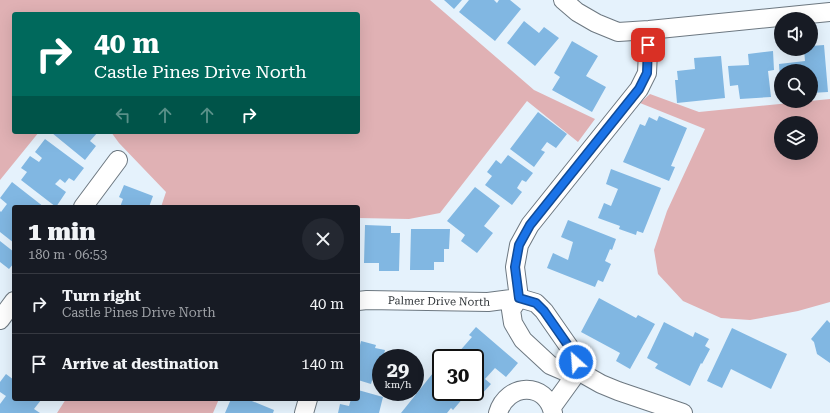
<!DOCTYPE html>
<html lang="en">
<head>
<meta charset="utf-8">
<style>
	:root { --surface:#171b24; --page:#242831; --text:#f1f3f6; --muted:#9ea1a6; --line:#363941 }
	body { margin:0; font-family:"Roboto Serif",serif; background:var(--page); color:var(--text); height:100vh; display:flex; flex-direction:column; font-size:15px; white-space:nowrap }
	* { box-sizing:border-box; margin:0 }
	p { font-size:13px; color:var(--muted) }
	.icon { flex:none; width:22px; height:22px; fill:none; stroke:currentColor; stroke-width:2; stroke-linecap:round; stroke-linejoin:round }
	.map { position:relative; flex:1; overflow:hidden }
	.drawer { position:absolute; left:12px; top:205px; width:348px; height:196px; display:flex; flex-direction:column; background:var(--surface); border-radius:4px; box-shadow:0 4px 16px #0002 }
	.drawer>* { flex:none }
	.hud { position:absolute; left:12px; top:12px; width:348px; height:122px; border-radius:4px; box-shadow:0 4px 16px #0002; background:#00695c; color:#fff; overflow:hidden }
	.tools { position:absolute; left:774px; top:12px; display:grid; gap:8px }
	.tools a { display:grid; place-items:center; width:44px; height:44px; border-radius:50%; background:var(--surface); box-shadow:0 4px 16px #0002; font-size:20px }
	.speed { position:absolute; left:372px; top:349px; display:flex; gap:8px; font-size:20px; font-weight:700; text-align:center }
	.speed>* { display:grid; place-content:center; width:52px; height:52px; border-radius:50%; background:var(--surface); box-shadow:0 4px 16px #0002; line-height:1 }
	.speed small { font-size:10px; font-weight:400 }
	.speed .limit { border:2px solid #111; border-radius:6px; background:#fff; color:#111 }
	.pin { position:absolute; display:grid; place-items:center; width:34px; height:34px; color:#fff; margin:-17px; border-radius:8px; box-shadow:0 2px 6px #0006 }
	.me { position:absolute; width:44px; margin:-22px; rotate:334deg; stroke-linejoin:round; filter:drop-shadow(0 0 3px #0008) }
	.turn { display:flex; align-items:center; gap:14px; height:84px; padding:0 16px; font-size:18px }
	.turn .icon { width:52px; height:52px; stroke-width:2.5 }
	.turn b { display:block; font-size:28px; line-height:34px }
	.lanes { display:flex; align-items:center; height:38px; padding:0 16px; background:#0003; justify-content:center; gap:20px; direction:ltr }
	.lanes .off { opacity:.35 }
	.round { display:grid; place-items:center; flex:none; width:42px; height:42px; border-radius:21px; background:var(--page) }
	.overview { display:flex; align-items:center; justify-content:space-between; height:68px; padding:0 16px }
	h1 { font-size:24px; font-weight:800; line-height:30px }
	ul { padding:0; list-style:none }
	li { display:flex; align-items:center; gap:12px; height:60px; padding:0 16px; border-top:1px solid var(--line) }
	li div { flex:1 }
	li b { display:block; font-size:15px }
	li em { font-style:normal }
	.map>svg:first-child { display:block }
	.green { fill:#e0b1b4; fill-rule:evenodd }
	.building { fill:#81b7e2 }
	.lines { fill:none; stroke-linecap:round; stroke-linejoin:round }
	.minor-casing { stroke:#6d7881; stroke-width:20 }
	.minor { stroke:#fff; stroke-width:18 }
	.route-casing { stroke:#114b97; stroke-width:10 }
	.route { stroke:#1a73e8; stroke-width:7 }
	.labels { text-anchor:middle; stroke-width:4; stroke-linejoin:round; paint-order:stroke }
	.street-label { font-size:11px; fill:#2c3135; stroke:#fff }
</style>
</head>
<body>
<div class="map">
<svg width="830" height="413" viewBox="0 0 830 413">
	<rect width="100%" height="100%" fill="#e5f2fc"/>
	<path class="green" d="M0,0H430L534,90L595,119L578,142L527,101L440,213L409,219L358,218V207H161L166,192L119,143L111,132H358V14H14V132H39L0,180Z
		M650,94L699,112L830,99V302L798,311L750,320L721,318L683,301L658,274L654,250L667,211L705,129L640,103ZM781,123H811V153H781Z
		M66,399H219L213,413H57Z"/>
	<path class="building" d="M444,0H462L454,9Z
		M469,0H494L497,3L499,0H510L521,9L495,41L459,12Z
		M524,21L539,33L544,27L559,38L535,66L507,43Z
		M572,41L598,56L586,76L606,87L592,112L552,90L560,77L554,73Z
		M824,45L828,92L811,93V71H781V79H780L779,64L805,61L804,49H811V46Z
		M773,51L774,70L768,71L771,97L740,99L738,85L730,86L728,66L749,65L748,54Z
		M721,56L725,98L677,103L675,80H678L677,71L695,69L694,58Z
		M538,112L567,134L556,148L547,142L541,150L545,152L534,167L510,149Z
		M659,116L687,128L671,166L675,167L669,181L623,162L640,124L645,126L649,117L657,121Z
		M53,132H98L90,141L96,146L85,160L52,133Z
		M45,139L84,168L74,181L69,178L65,183L60,179L55,184L66,192L56,207L21,180L27,172L21,168L30,156L39,162L42,158L35,152Z
		M508,155L533,173L526,182L522,180L517,188L522,192L512,205L485,185L492,176L487,172L496,160L501,164Z
		M611,169L661,188L643,233L637,231L636,235L619,229L620,226L598,218L604,203L611,206L618,189L606,184Z
		M12,182L44,207H14V243L0,232V211L1,212L7,204L0,198Z
		M124,185L153,196L149,207H120L123,199L119,197Z
		M475,187L500,206L484,226L493,233L477,253L461,241L465,235L447,221Z
		M568,220L616,239L612,250L610,249L605,261L611,264L603,282L598,280L595,287L547,268L553,253L568,260L573,242L561,237Z
		M365,225L391,226V233H400L399,271H379V263H364Z
		M411,229H450L449,249H444V262H434V270H410Z
		M0,241L14,252V263L9,269L0,262Z
		M599,298L636,318L638,315L655,324L630,369L616,361L620,353L581,332Z
		M827,320L830,323V363L817,354L814,342L811,339Z
		M664,322L693,337L695,332L709,339L705,346L710,349L702,364L701,363L690,386L655,368L658,364L647,358Z
		M476,327L518,363L506,377L495,368L485,379L491,384L480,396L475,392V358H446L454,350L458,353L472,337L469,335Z
		M732,328L787,354L771,389L731,369L722,388L707,381Z
		M361,341L376,345L375,348L385,350L383,358H381V366L379,375L374,374L371,384L358,380V353Z
		M433,373L441,379V392H458L464,397L453,410L451,408L447,413H401Z
		M6,374L14,380V399H40L41,400L34,409L40,413H0V404L6,396L0,392V382Z
		M358,390L383,397L379,413H338L340,404L349,406L351,399H358Z
		M231,399H247L274,410L273,413H225Z"/>
	<g class="lines">
		<defs>
			<path id="minor" d="M563,0L577,12L596,23L618,32L649,30L830,12
				M649,30L647,73L639,89L530,225L519,245L515,267L519,298L511,310L513,323L523,340L550,365L564,371H578L601,384L618,391L683,413
				M83,207L118,160
				M358,301L367,300L488,302L519,298L536,303L544,311L574,354L578,371
				M0,320L14,301
				M552,407L578,371
				M304,413L308,399
				M498,413C507,383 546,381 553,413"/>
		</defs>
		<use href="#minor" class="minor-casing"/>
		<use href="#minor" class="minor"/>
	</g>
	<g class="lines">
		<defs>
			<path id="route" d="M576,362L574,354L544,311L536,303L519,298L515,267L519,245L530,225L639,89L647,73L648,45"/>
		</defs>
		<use href="#route" class="route-casing"/>
		<use href="#route" class="route"/>
	</g>
	<g class="labels">
		<g class="street-label">
			<text transform="translate(439 301) rotate(1)" y="4">Palmer Drive North</text>
		</g>
	</g>
</svg>
<div class="tools">
<a><svg class="icon" aria-label="sound" viewBox="0 0 24 24"><path d="M4 9h4l5-4v14l-5-4H4zM17 9q2 3 0 6"/></svg></a>
<a><svg class="icon" aria-label="search" viewBox="0 0 24 24"><circle cx="10" cy="10" r="6"/><path d="M15 15l6 6"/></svg></a>
<a><svg class="icon" aria-label="layers" viewBox="0 0 24 24"><path d="M12 4l9 5-9 5-9-5zM3 14l9 5 9-5"/></svg></a>
</div>
<div class="speed"><div>29<small>km/h</small></div><div class="limit">30</div></div>
<div class="pin" style="left:648px;top:45px;background:#d93025"><svg class="icon" aria-label="arrive" viewBox="0 0 24 24"><path d="M6 21V4h12l-3 4 3 4H6"/></svg></div>
<svg class="me" style="left:576px;top:362px" viewBox="-20 -20 40 40"><circle r="17" fill="#1a73e8" stroke="#fff" stroke-width="3"/><path d="M0-11L8 9 0 5-8 9z" fill="#fff"/></svg>
<div class="hud">
<div class="turn"><svg class="icon" aria-label="right" viewBox="0 0 24 24"><path d="M7 20v-9h11M14 6l5 5-5 5"/></svg><div><b>40 m</b>Castle Pines Drive North</div></div>
<div class="lanes"><svg class="icon off" aria-label="left" viewBox="0 0 24 24"><path d="M17 20v-9H6M10 6l-5 5 5 5"/></svg><svg class="icon off" aria-label="ahead" viewBox="0 0 24 24"><path d="M12 20V5M6 11l6-6 6 6"/></svg><svg class="icon off" aria-label="ahead" viewBox="0 0 24 24"><path d="M12 20V5M6 11l6-6 6 6"/></svg><svg class="icon" aria-label="right" viewBox="0 0 24 24"><path d="M7 20v-9h11M14 6l5 5-5 5"/></svg></div>
</div>
<section class="drawer">
<div class="overview"><div><h1>1 min</h1><p>180 m · 06:53</p></div><a class="round"><svg class="icon" aria-label="close" viewBox="0 0 24 24"><path d="M6 6l12 12M18 6L6 18"/></svg></a></div>
<ul>
<li><svg class="icon" aria-label="right" viewBox="0 0 24 24"><path d="M7 20v-9h11M14 6l5 5-5 5"/></svg><div><b>Turn right</b><p>Castle Pines Drive North</p></div><em>40 m</em></li>
<li><svg class="icon" aria-label="arrive" viewBox="0 0 24 24"><path d="M6 21V4h12l-3 4 3 4H6"/></svg><div><b>Arrive at destination</b></div><em>140 m</em></li>
</ul>
</section>
</div>
</body>
</html>
